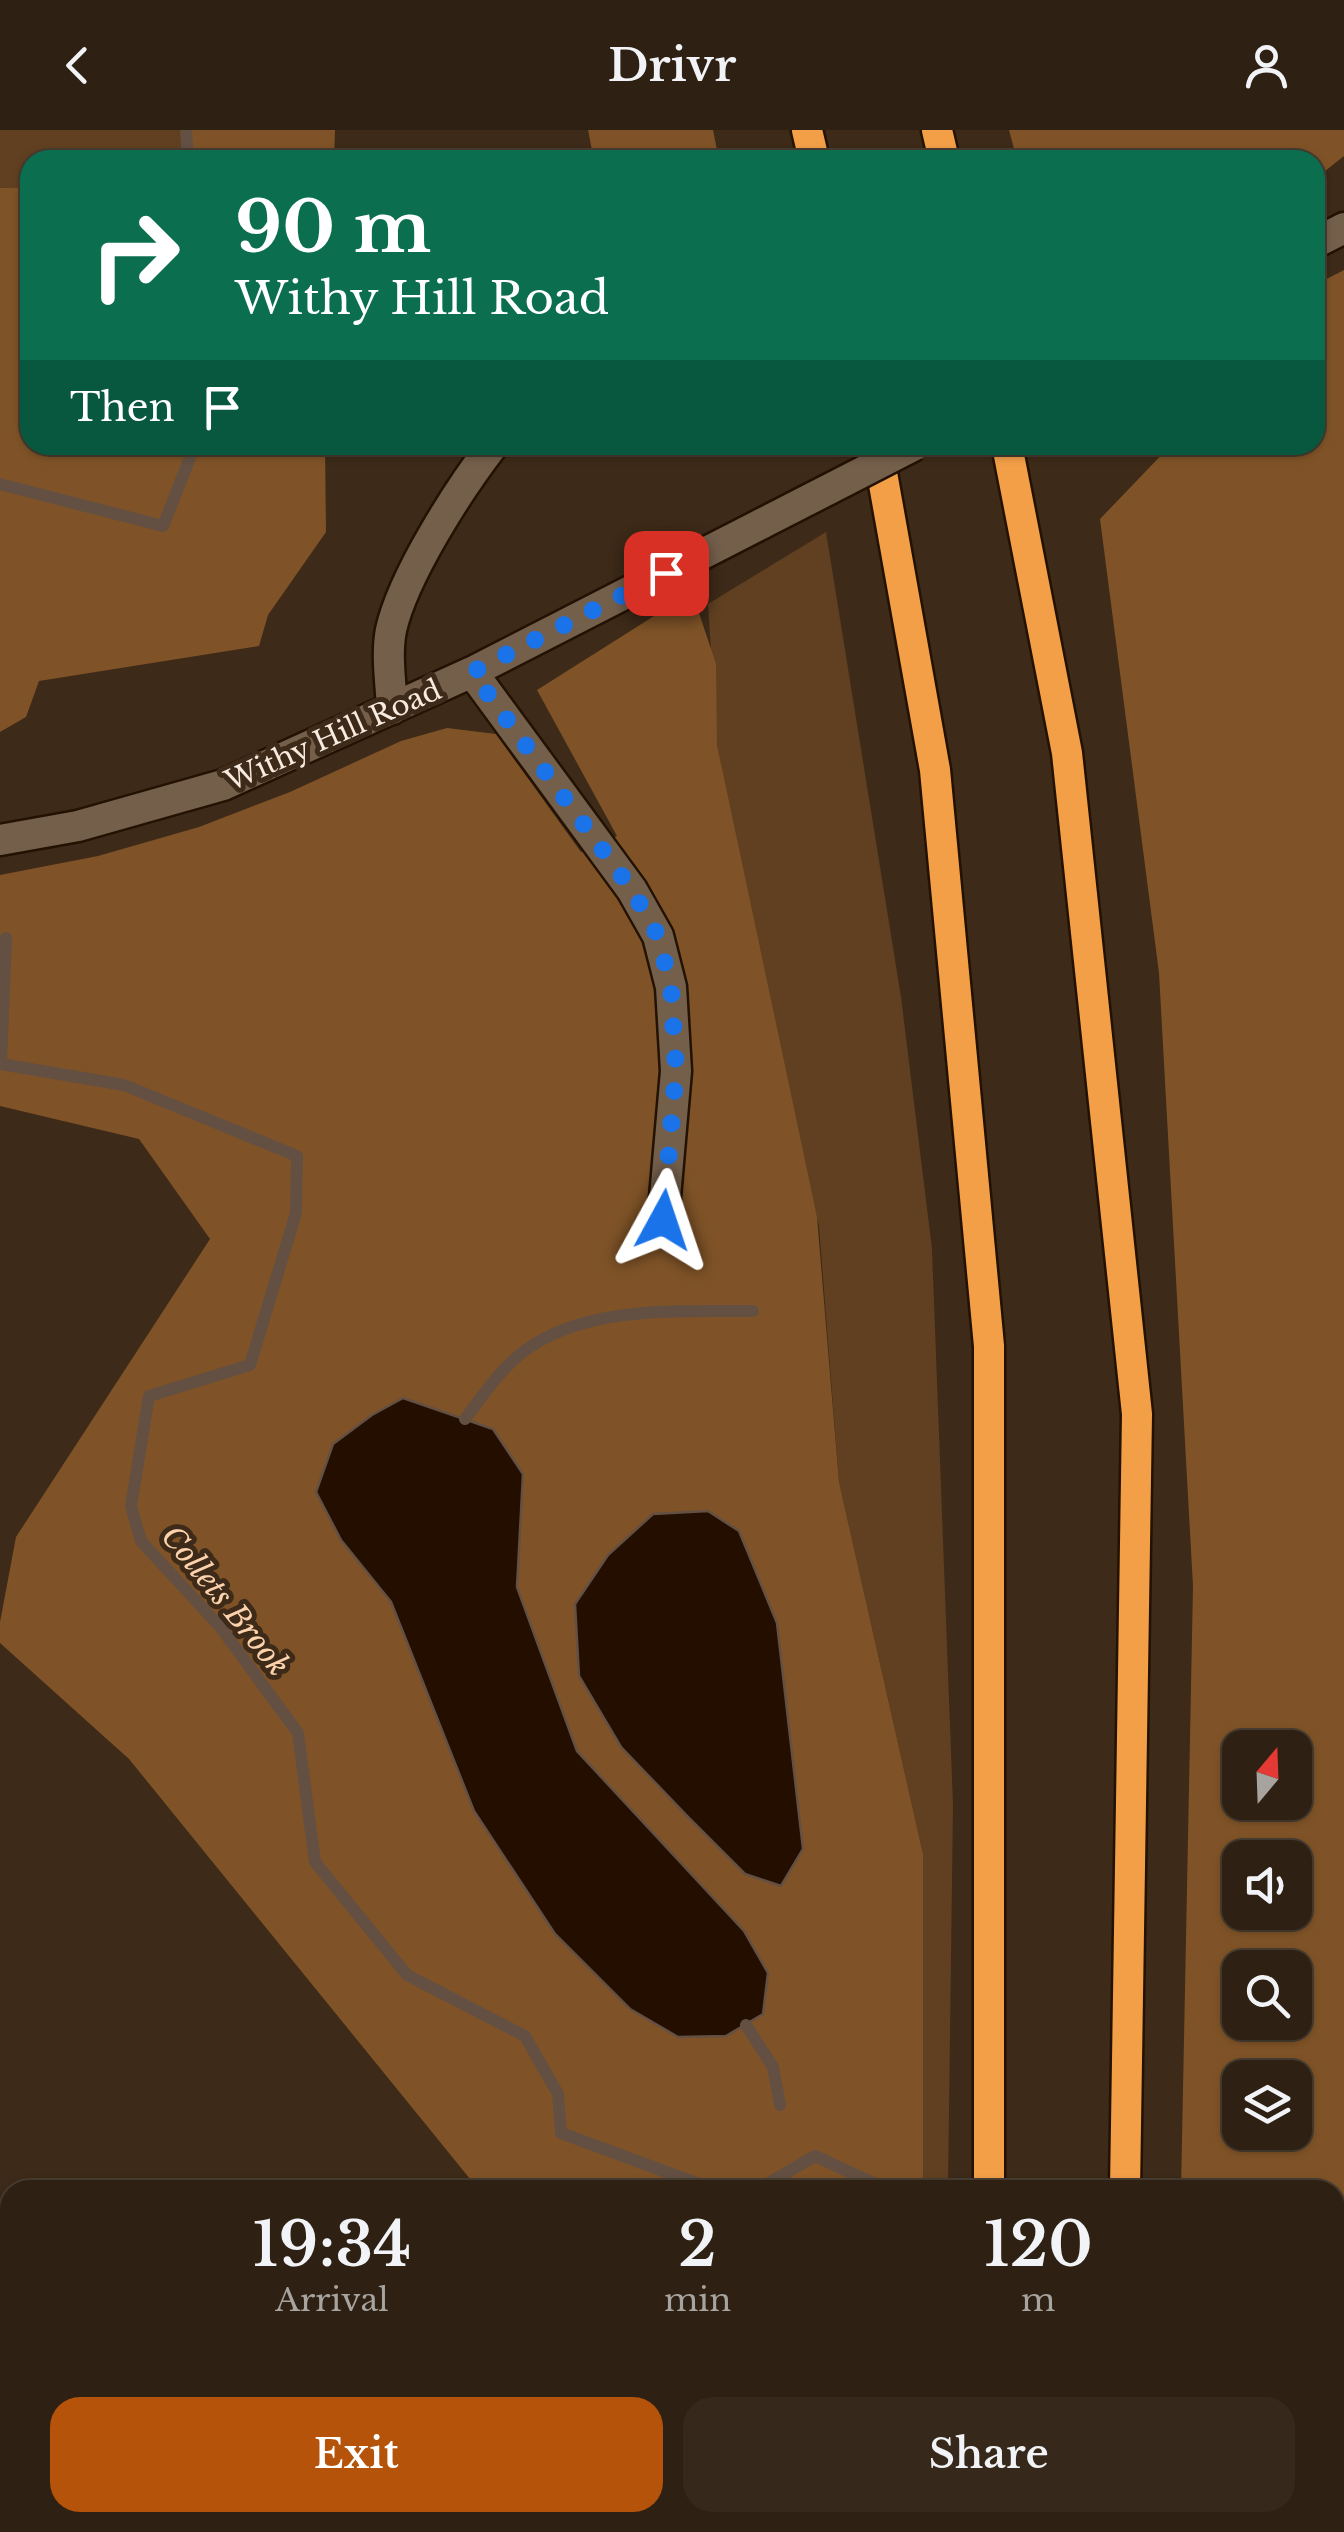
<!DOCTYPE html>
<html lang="en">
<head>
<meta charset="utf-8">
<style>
	:root { --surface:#2e2012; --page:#36281b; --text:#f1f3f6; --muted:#a7a39f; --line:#493e32; --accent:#b45309 }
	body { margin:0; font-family:"Libre Baskerville",serif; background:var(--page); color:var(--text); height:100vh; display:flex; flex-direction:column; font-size:38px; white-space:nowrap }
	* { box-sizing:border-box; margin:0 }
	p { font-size:32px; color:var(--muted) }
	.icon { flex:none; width:55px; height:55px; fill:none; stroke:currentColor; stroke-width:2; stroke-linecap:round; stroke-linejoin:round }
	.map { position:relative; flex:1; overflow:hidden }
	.sheet { position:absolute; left:0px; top:2050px; width:1345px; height:352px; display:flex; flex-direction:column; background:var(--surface); border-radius:30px 30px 0 0; box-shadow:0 2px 8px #0004,0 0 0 2px var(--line) }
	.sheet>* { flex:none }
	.top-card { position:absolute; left:20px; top:20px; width:1305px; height:305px; border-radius:30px; box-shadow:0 2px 8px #0004,0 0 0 2px var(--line); background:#0b6e4f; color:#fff; overflow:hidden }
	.needle { width:65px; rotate:19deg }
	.fabs { position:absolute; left:1222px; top:1600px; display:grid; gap:20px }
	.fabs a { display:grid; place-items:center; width:90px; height:90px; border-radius:20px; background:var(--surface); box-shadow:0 2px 8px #0004,0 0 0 2px var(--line); font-size:50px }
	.pin { position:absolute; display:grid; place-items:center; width:85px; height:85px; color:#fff; margin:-42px; border-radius:20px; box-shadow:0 5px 15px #0006 }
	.me { position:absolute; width:110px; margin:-55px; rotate:5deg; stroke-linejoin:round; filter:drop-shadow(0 0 8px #0008) }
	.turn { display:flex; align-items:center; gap:35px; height:210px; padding:0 50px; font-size:45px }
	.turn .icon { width:130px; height:130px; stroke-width:2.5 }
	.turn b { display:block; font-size:70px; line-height:85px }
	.then { display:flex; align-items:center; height:95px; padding:0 50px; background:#0003; gap:20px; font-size:38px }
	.eta { display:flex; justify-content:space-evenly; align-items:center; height:170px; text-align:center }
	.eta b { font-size:60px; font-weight:600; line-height:70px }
	.cta { display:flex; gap:20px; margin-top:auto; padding:20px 50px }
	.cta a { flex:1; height:115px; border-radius:30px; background:var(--accent); color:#fff; font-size:40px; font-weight:600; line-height:115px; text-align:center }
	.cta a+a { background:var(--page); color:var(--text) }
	header { display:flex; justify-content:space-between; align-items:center; height:130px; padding:0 50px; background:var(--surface); font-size:45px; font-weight:600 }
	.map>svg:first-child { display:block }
	.green { fill:#604020 }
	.forest { fill:#7f5327; fill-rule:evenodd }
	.water { fill:#240e00; stroke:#635043; stroke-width:2.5 }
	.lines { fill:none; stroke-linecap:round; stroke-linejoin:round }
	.stream { stroke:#635043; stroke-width:12 }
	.minor-casing { stroke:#231202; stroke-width:35 }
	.highway-casing { stroke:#231202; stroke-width:35 }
	.minor { stroke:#745f4b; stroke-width:30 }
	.highway { stroke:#f39f48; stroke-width:30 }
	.minor-bridge-casing { stroke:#231202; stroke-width:35; stroke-linecap:butt }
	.minor-bridge { stroke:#745f4b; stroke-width:30 }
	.route { stroke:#1a73e8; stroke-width:18; stroke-dasharray:0 32.4 }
	.labels { text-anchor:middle; stroke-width:10; stroke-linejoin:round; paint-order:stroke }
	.street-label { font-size:28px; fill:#f7eadf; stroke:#3d2a18 }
	.water-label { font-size:30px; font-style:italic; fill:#fcd2ac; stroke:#3d2a18 }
</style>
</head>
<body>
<header><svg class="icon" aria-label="back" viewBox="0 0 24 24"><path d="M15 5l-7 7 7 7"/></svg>Drivr<svg class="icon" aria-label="person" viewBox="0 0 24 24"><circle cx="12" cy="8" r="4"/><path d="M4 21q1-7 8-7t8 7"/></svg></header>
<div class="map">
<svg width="1344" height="2402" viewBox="0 0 1344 2402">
	<rect width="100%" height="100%" fill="#3d2a18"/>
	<path class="green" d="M0,0H186L188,30H30V57L0,58Z
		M826,402L901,867L932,1119L953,1675L948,2060H923V1724L839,1352L819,1096L780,941L717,615L708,474Z"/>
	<path class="forest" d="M186,0H335L334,30H188Z
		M588,0H713L719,30H594Z
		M1009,0H1344V26L1315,49V30H1017Z
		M30,57V315H325L326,402L268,485L259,516L39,551L26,587L0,602V58Z
		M1344,140V2402H1168V2393L1335,2392V2060H1181L1193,1456L1159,843L1100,389L1171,315H1315V155ZM1240,1618H1295V1672H1240ZM1240,1728H1295V1782H1240ZM1240,1838H1295V1892H1240ZM1240,1948H1295V2002H1240Z
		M692,462L716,534L717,615L817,1087L839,1352L923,1724V2060H479L129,1629L0,1513V1492L16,1407L210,1109L139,1009L0,976V745L98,726L199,697L290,662L401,611L447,598L496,604L581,722L617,706L537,560Z
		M617,2393L913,2392V2402H625Z"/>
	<path class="water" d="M403,1268L493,1299L523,1344L517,1457L577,1621L744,1801L768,1843L763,1884L726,1906L678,1907L630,1879L555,1804L474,1681L391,1472L341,1410L316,1362L333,1314L372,1285Z
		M708,1381L739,1401L777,1493L803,1719L781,1756L745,1744L688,1687L621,1617L579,1546L575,1474L608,1425L653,1384Z"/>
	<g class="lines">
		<path class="stream" d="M186,0L188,30
			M0,354L163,396L195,315
			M6,808L1,934L124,955L297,1026L296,1083L250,1235L149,1266L131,1376L141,1411L221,1498L298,1603L315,1732L407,1845L525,1906L558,1964L561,2003L715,2060
			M465,1289C485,1263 504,1233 533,1215C597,1175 681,1182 753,1181
			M746,1895L773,1937L780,1975
			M757,2060L815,2026L888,2060
			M1335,2250L1344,2251
			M1335,2297L1344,2298"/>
		<defs>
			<path id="minor" d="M1315,113L1344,98
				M472,542L632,760L658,806L671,857L676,941L663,1090
				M392,579C391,554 386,525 391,500C403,446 459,359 493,315
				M0,710L78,696L223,655L472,542L763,393"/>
			<path id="highway" d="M807,0L814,30
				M937,0L944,30
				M877,315L935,640L989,1216V2060
				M1007,315L1067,623L1137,1284L1125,2060
				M975,2402V2392
				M1105,2402L1106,2392"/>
		</defs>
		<use href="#minor" class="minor-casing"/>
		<use href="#highway" class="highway-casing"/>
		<use href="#minor" class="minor"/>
		<use href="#highway" class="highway"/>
		<defs>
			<path id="minor-bridge" d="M763,393L915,315"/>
		</defs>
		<use href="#minor-bridge" class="minor-bridge-casing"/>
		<use href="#minor-bridge" class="minor-bridge"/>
	</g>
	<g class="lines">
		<path class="route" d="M663,1090L676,940L671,857L658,806L632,760L472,542L666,443"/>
	</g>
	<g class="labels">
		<g class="street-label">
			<text transform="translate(333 605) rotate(-24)" y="10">Withy Hill Road</text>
		</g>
		<g class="water-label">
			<text transform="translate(225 1471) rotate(51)" y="10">Collets Brook</text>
		</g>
	</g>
</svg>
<div class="fabs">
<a><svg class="needle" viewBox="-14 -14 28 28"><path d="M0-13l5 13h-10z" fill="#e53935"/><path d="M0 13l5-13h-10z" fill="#a7a39f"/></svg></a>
<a><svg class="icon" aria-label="sound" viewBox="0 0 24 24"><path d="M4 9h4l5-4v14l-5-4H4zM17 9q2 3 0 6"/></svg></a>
<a><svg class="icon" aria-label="search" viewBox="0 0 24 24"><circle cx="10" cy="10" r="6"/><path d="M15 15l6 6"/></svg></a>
<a><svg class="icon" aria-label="layers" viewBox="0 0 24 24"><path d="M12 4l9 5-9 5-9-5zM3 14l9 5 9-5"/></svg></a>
</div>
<div class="pin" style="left:666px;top:443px;background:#d93025"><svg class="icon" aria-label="arrive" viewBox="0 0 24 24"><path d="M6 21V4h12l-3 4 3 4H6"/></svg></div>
<svg class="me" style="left:663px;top:1090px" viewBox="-20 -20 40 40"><path d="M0-17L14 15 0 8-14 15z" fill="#1a73e8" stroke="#fff" stroke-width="4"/></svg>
<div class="top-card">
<div class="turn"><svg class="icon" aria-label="right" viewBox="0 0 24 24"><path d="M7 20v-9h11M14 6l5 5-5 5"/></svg><div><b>90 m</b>Withy Hill Road</div></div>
<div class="then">Then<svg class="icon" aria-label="arrive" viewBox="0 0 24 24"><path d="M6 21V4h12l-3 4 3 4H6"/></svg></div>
</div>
<section class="sheet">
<div class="eta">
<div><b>19:34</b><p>Arrival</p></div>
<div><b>2</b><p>min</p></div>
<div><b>120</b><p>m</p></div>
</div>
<div class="cta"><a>Exit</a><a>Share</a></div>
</section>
</div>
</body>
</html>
